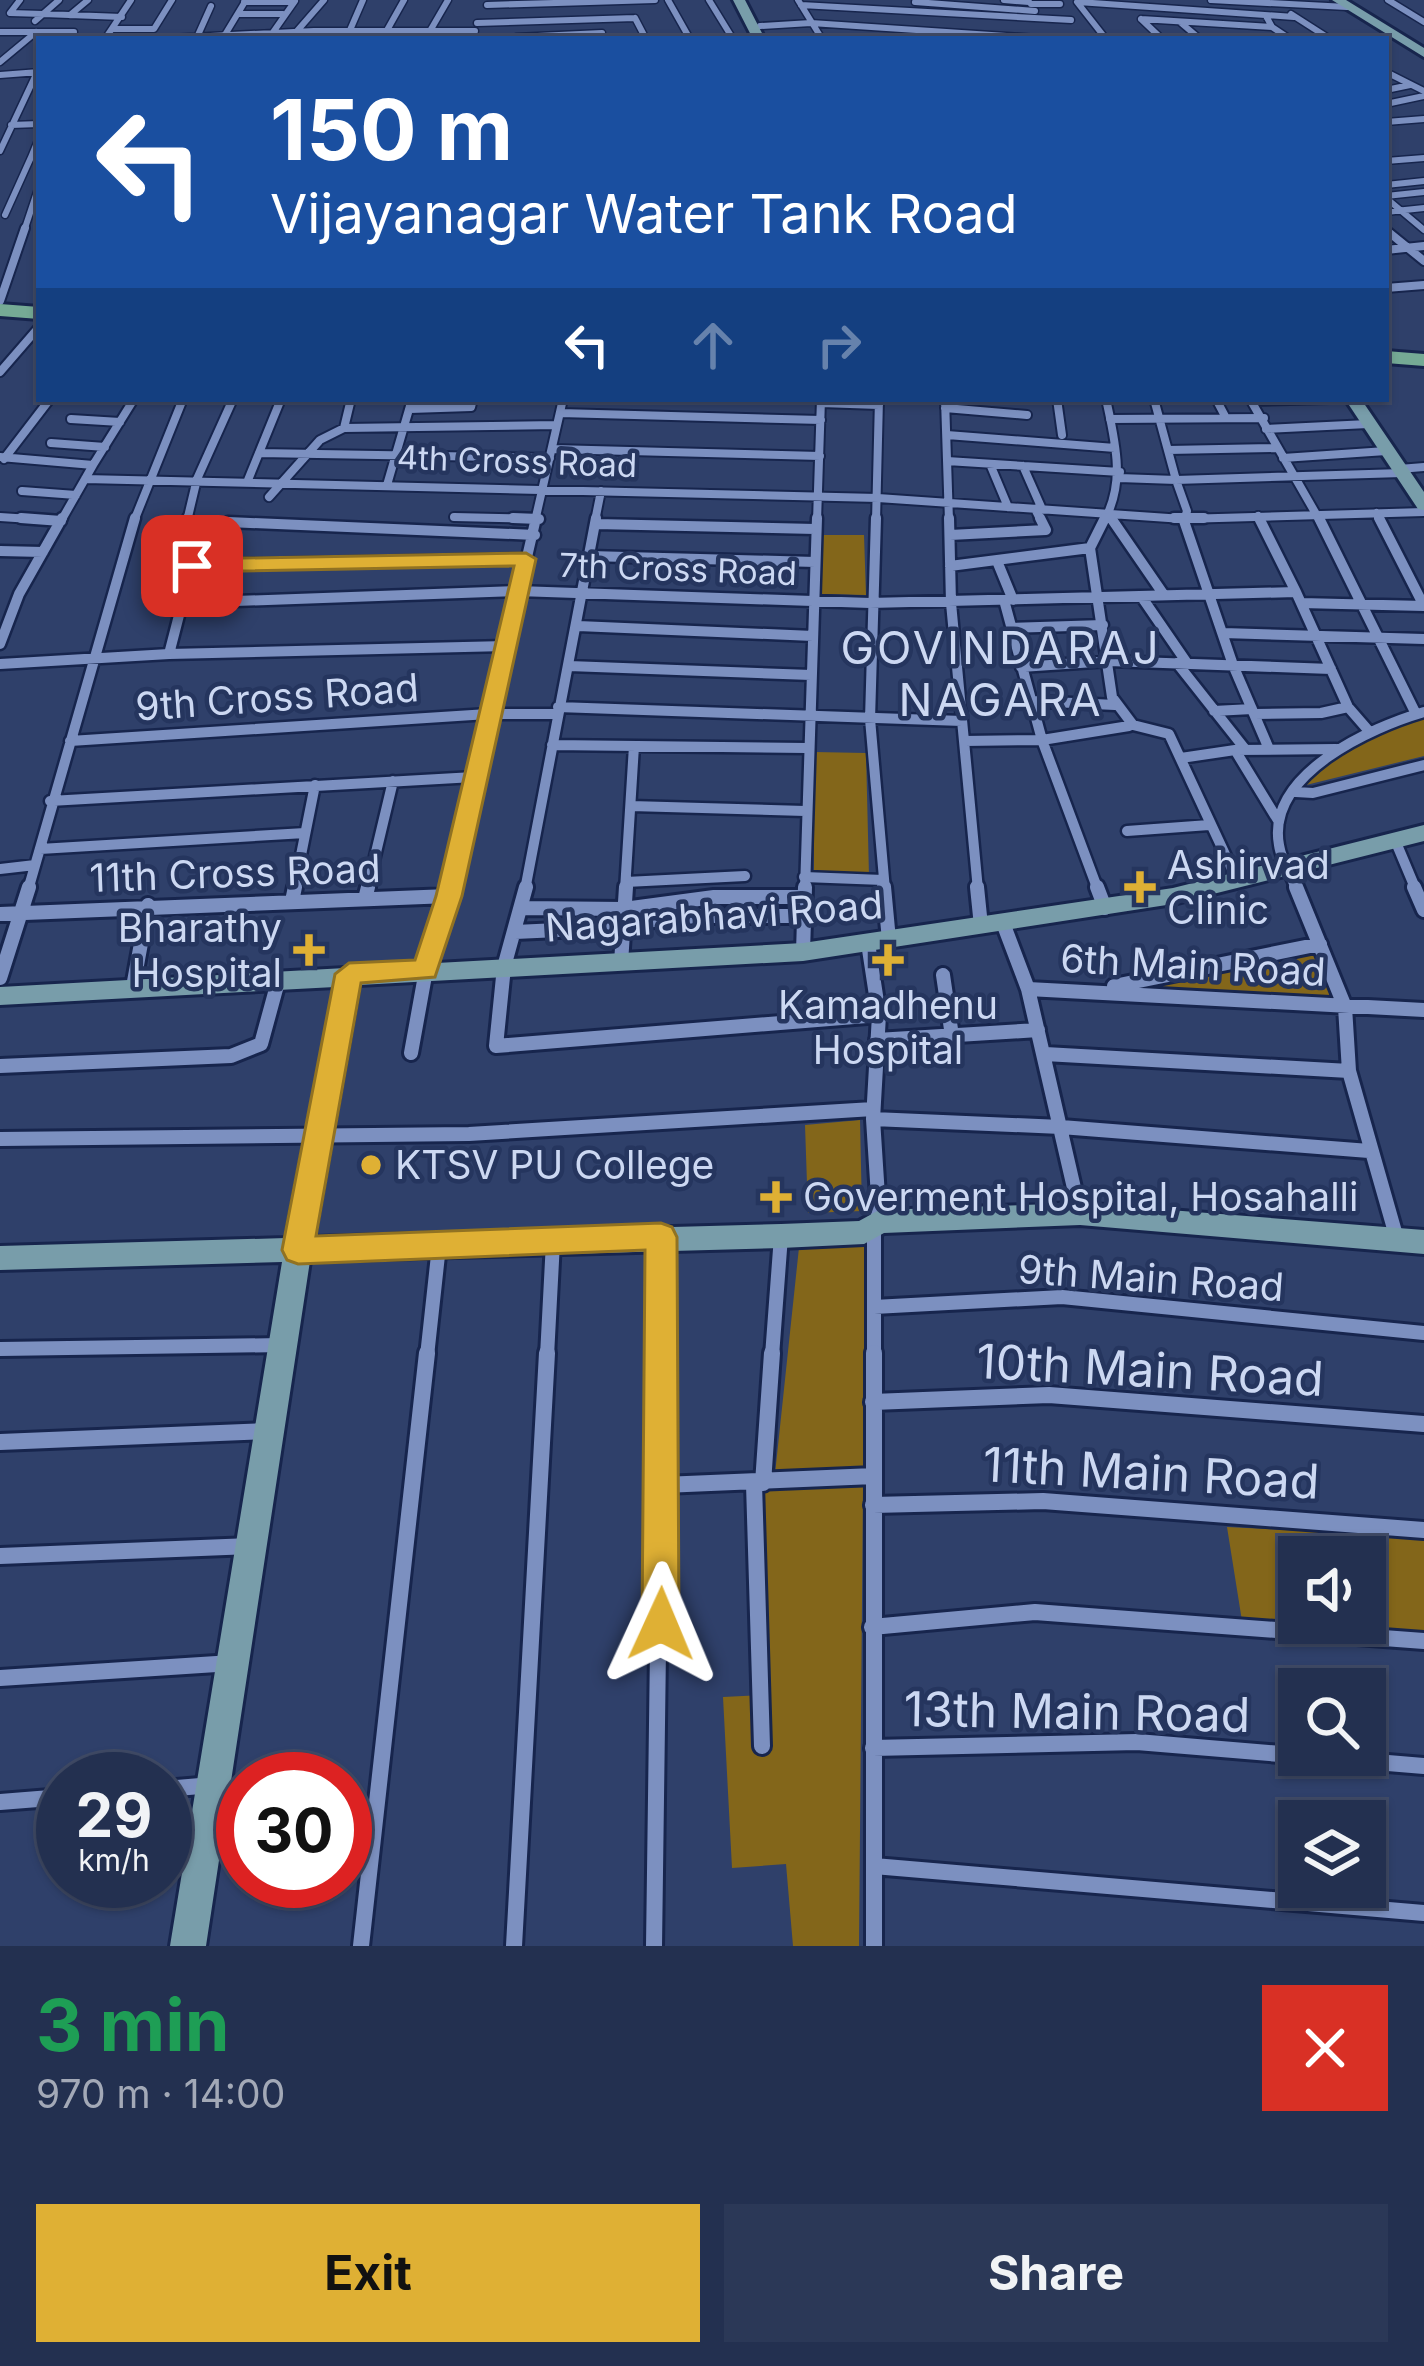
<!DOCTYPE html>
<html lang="en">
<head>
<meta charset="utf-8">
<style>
	:root { --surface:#233050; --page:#2b3857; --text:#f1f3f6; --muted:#a3a9b7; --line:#404b67; --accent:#dfb034 }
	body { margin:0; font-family:Inter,sans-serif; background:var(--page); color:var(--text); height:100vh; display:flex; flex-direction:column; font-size:45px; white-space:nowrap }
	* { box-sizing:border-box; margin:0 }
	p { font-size:39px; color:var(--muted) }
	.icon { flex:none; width:66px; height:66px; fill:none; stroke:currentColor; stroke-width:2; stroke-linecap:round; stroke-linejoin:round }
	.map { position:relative; height:1946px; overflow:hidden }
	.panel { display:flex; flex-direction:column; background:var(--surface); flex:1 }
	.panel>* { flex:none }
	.banner { position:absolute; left:36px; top:36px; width:1353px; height:366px; border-radius:0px; box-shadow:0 3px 9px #0004,0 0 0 3px var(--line); background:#1a4fa0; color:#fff; overflow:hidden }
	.fabs { position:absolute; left:1278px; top:1536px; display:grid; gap:24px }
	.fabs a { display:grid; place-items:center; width:108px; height:108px; border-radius:0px; background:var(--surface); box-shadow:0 3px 9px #0004,0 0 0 3px var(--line); font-size:60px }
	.speed { position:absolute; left:36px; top:1752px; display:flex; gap:24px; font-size:60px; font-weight:700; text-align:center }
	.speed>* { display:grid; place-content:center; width:156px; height:156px; border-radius:50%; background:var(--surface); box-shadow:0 3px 9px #0004,0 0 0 3px var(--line); line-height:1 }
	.speed small { font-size:30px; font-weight:400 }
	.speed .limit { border:18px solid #d22; background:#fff; color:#111 }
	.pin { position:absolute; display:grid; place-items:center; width:102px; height:102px; color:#fff; margin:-51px; border-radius:24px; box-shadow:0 6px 18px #0006 }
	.me { position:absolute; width:132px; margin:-66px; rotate:1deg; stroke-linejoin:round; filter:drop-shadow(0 0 9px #0008) }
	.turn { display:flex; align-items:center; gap:42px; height:252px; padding:0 36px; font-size:54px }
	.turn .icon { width:156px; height:156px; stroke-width:2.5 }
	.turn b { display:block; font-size:84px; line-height:102px }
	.lanes { display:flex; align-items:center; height:114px; padding:0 36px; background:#0003; justify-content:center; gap:60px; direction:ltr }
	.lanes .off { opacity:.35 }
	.round { display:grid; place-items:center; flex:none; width:126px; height:126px; border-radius:0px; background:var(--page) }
	.headline { display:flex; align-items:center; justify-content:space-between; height:204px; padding:0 36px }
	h1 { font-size:72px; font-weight:700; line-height:90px; color:#1e9e55 }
	.cta { display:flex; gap:24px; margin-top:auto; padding:24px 36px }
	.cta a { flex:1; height:138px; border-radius:0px; background:var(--accent); color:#111; font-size:48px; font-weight:700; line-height:138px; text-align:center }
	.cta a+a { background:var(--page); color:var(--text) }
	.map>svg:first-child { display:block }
	.green { fill:#83661a; fill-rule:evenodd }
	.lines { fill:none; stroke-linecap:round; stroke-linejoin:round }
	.street-far4-casing { stroke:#17254d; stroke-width:9 }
	.street-far3-casing { stroke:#17254d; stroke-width:12 }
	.street-far2-casing { stroke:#17254d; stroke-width:15 }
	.street-far1-casing { stroke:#17254d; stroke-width:20 }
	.street-casing { stroke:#17254d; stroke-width:22 }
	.secondary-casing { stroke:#17254d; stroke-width:6 }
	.primary-casing { stroke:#17254d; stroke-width:6 }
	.street-far4 { stroke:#7c90c0; stroke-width:6 }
	.street-far3 { stroke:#7c90c0; stroke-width:8 }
	.street-far2 { stroke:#7c90c0; stroke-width:10 }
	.street-far1 { stroke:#7c90c0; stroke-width:14 }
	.street { stroke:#7c90c0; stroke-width:16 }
	.secondary { fill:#789daa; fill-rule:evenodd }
	.primary { fill:#75aa95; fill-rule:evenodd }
	.route { fill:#dfb034; stroke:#917222; stroke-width:3 }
	.poi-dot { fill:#dfb034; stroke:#25355e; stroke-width:4.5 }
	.labels { text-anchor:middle; stroke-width:9; stroke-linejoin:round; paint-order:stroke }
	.far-street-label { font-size:33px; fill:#ccd8f2; stroke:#25355e }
	.street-label { font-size:39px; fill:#ccd8f2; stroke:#25355e }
	.poi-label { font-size:39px; fill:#ccd8f2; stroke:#25355e; text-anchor:start }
	.quarter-label { font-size:45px; letter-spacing:3px; fill:#ccd8f2; stroke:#25355e }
	.near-street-label { font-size:48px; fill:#ccd8f2; stroke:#25355e }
</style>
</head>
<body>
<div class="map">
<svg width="1424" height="1946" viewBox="0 0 1424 1946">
	<rect width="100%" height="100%" fill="#2f406a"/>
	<path class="green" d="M821,535H864L866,595L821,594Z
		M1424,716V756L1306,785L1357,739Z
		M814,752L866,753L869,876L814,875Z
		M1316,951L1336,1000L1135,988Z
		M860,1120L862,1211L808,1213L805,1125Z
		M800,1238L866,1240V1466L775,1474Z
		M863,1487L859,1946H793L786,1864L732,1868L723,1697L763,1695L764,1490Z
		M1227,1527L1424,1537V1631L1242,1621ZM1299,1557H1365V1623H1299Z"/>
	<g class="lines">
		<defs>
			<path id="street-far4" d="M20,0L10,13L43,14L59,0
				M668,0L690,39
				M709,0L733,39
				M798,0L822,39
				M1004,0L1029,2
				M1211,0L1347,7
				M1388,0L1424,22
				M244,2H293
				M915,2L1035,11
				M1077,2L1106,39
				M1078,2L1294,17
				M1031,4H1060
				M487,5L655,0
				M801,5L1071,20
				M238,14H283
				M1291,14L1330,39
				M70,15L88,0
				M635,18L646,39
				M1141,19L1272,27L1266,16
				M1141,19L1162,39
				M35,21L43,14L122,17
				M1180,22L1200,39
				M477,23L635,18
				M760,26L811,23L1052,39
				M1272,27L1290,39
				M113,29H154L172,0
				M297,31L324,0
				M430,31L448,0
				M0,32H74
				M386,32L404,0
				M198,35L211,6
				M347,37L363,0
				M516,37L602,33
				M223,38L246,0
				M269,38L295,1
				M105,39L131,0
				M149,39L314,31H475
				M0,62L36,32
				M1386,72L1424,91
				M0,75L39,72
				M1386,90L1410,85
				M1386,104L1424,96
				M1386,122L1424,119
				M11,125L39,124
				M0,151L39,68
				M38,155H32L39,138
				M1386,161L1424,158
				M1386,185L1424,181
				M1386,196L1424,192
				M1386,198L1424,230
				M1386,212L1424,208
				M5,215L32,155
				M24,231L39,186"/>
			<path id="street-far3" d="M1386,230L1424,261
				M1386,250L1424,246
				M1386,288L1424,285
				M0,301L25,228
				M0,372L39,327
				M351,399L344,428L557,425
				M945,399L949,521
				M1057,399L1062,435
				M1216,399L1226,418
				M1250,399L1320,521
				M1251,401L1329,399
				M821,403L879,405
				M945,408L1027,415
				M410,409L471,407L473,399
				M560,413L821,420
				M71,419L120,422
				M1110,419L1264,418
				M1266,429L1368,424
				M947,435L1115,448
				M51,443L105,447
				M553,449L820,456
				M1168,450L1277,448
				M259,453L550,458
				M0,457L93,465L61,521
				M1283,458L1386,451
				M4,459L50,399
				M947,461L1120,472
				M990,464L1008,507
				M93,465L134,399
				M1023,466L1042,509
				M1399,469L1424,467
				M1119,478L1176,480L1154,399
				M85,479L878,498L1183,519L1424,512
				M248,480L281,399
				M387,485L412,399
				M22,491L76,495
				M269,497L320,440L344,428
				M1035,509L1041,521
				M1376,513L1380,521
				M1108,514L1113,521
				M1258,516L1261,521
				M0,517L61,521
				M454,517L539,519
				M134,521L183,399
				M187,521L197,479L233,399
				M535,521L563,399
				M595,521L601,491
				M817,521L821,399
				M876,521L879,399
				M1104,521C1126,482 1115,441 1106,399
				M1184,521L1187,511L1176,480L1402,473"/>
			<path id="street-far2" d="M21,518L61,521
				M513,518L539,519
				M876,518L870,719L885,890
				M949,518L951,603L978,890
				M1105,518L1090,548L1112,697L1133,725L1169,734L1237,880
				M1111,518L1164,595
				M1174,518H1204
				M1183,518L1233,665L1269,749
				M1259,518L1296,592
				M1319,518L1416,714
				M1379,518L1424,606
				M228,522L535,535
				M596,524L815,529
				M950,535L1046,530L1040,518
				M182,542L188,518
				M0,551L43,552
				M590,556L815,562
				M997,561L1013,600
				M192,565L199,542
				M950,566L1090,548
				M1141,596L1187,663
				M1004,600L1042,740L1098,890
				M181,603L518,591L870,603L1296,592L1348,707L1368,730
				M1301,603L1424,606
				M578,626L813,636
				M1011,628L1103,625
				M1223,633L1424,639
				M0,644L19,594L62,518
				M169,654L192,565L526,559
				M1177,663L1245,749
				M0,664L169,654L506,646
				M569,666L811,675
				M1021,667L1109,661L1331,669
				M1031,701L1115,705
				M558,707L962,721
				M1214,711L1252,709
				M1255,714L1321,713L1348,707
				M70,741L488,714H557
				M964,741L1042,740L1129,726
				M552,745L806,748
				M1235,750L1279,822
				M1181,758L1235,750L1336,749
				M1296,792L1313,793L1424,765
				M50,801L474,777
				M631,806L805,811
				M1127,831L1209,825
				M1395,840L1416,890
				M40,849L305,833
				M0,869L35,865
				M804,877L883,880
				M626,882L745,876
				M28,890L135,518
				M294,890L315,785
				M367,890L393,781
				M450,890L536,518
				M525,890L596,518
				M625,890L634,746
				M805,890L817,518
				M1297,890C1291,876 1281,860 1279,845C1266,774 1372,727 1424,712"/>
			<path id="street-far1" d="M526,887L504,967L496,1046L879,1015
				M884,887L889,940
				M977,887L981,926
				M1097,887L1105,908
				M1296,887L1345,1007L1349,1071L1397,1239
				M1414,887L1424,910
				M365,899L368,887
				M292,901L295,887
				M522,908L624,909L714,897H804
				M0,914L449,896
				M623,923L696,916H804
				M1003,923L1028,989L1424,1010
				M515,932L623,927
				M868,943L879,1015L873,1119L879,1212L874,1226V1356
				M803,952L805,887
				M621,963L626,887
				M943,975L952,1036
				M0,978L29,887
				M1114,986L1320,944
				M133,987L148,905
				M1028,989L1080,1214
				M877,1040L1038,1030
				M411,1053L426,970L451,887
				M1045,1054L1349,1071
				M0,1066L231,1056L261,1044L279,978
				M873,1119L1061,1127L1369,1151
				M0,1139L469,1134L873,1109
				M661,1238L662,1356
				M874,1307L1062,1297L1424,1333
				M0,1349L281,1345
				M427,1356L439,1246
				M547,1356L553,1242
				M772,1356L781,1236"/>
			<path id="street" d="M874,1353V1946
				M873,1402L1049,1395L1424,1424
				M0,1442L269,1431
				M763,1483L772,1353
				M754,1484L762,1746
				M663,1485L874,1476
				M873,1505L1043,1501L1424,1530
				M0,1556L251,1546
				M872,1627L1035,1612L1424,1641
				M0,1678L232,1663
				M873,1748L1137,1742L1424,1766
				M165,1789L212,1785
				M0,1802L63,1797
				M874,1866L1424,1913
				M361,1946L427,1353
				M514,1946L547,1353
				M654,1946L662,1353"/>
			<path id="secondary" d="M733,0H745L765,39H753Z
				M1332,0H1346L1424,48V57Z
				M1345,399H1361L1424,492V510L1418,509Z
				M1424,825V841L1173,904L803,961L359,985L314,1237L781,1224L859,1221L879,1210L1080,1203L1424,1230V1254L1080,1225L884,1233L864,1244L781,1248L310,1261L206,1946H170L282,1262L0,1270V1246L286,1238L335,987L0,1005V987L803,943L1173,888Z"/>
			<path id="primary" d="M0,304L39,307V319L0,316Z
				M1386,351L1424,354V366L1386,363Z"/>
		</defs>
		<use href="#street-far4" class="street-far4-casing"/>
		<use href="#street-far3" class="street-far3-casing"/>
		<use href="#street-far2" class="street-far2-casing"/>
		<use href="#street-far1" class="street-far1-casing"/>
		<use href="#street" class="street-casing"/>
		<use href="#secondary" class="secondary-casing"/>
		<use href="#primary" class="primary-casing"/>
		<use href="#street-far4" class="street-far4"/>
		<use href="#street-far3" class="street-far3"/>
		<use href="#street-far2" class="street-far2"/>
		<use href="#street-far1" class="street-far1"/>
		<use href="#street" class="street"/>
		<use href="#secondary" class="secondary"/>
		<use href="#primary" class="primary"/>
	</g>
	<path class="route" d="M526,553L536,559L462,896L435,977L361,983L316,1236L661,1223L672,1227L677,1237L679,1624L674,1637L661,1642L648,1637L642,1624L645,1250L298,1264L287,1260L282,1250L335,974L349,963L415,960L436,896L514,566L192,572L181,566L192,559Z"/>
	<g class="poi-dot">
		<path d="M1134 869h12v12h12v12h-12v12h-12v-12h-12v-12h12z"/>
		<path d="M303 932h12v12h12v12h-12v12h-12v-12h-12v-12h12z"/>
		<path d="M882 942h12v12h12v12h-12v12h-12v-12h-12v-12h12z"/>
		<circle cx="371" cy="1165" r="12"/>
		<path d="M770 1179h12v12h12v12h-12v12h-12v-12h-12v-12h12z"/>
	</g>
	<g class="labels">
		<g class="far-street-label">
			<text transform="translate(517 461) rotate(2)" y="12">4th Cross Road</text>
			<text transform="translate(678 569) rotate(2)" y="12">7th Cross Road</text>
		</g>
		<g class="street-label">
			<text transform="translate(277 697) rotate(-4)" y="14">9th Cross Road</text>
			<text transform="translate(235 873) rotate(-2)" y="14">11th Cross Road</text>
			<text transform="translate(714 916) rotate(-4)" y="14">Nagarabhavi Road</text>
			<text transform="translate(1193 965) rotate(3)" y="14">6th Main Road</text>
			<text transform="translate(1151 1278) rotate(4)" y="14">9th Main Road</text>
		</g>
		<g class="poi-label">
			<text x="1167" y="879">Ashirvad<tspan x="1167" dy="45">Clinic</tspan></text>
			<text x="282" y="942" text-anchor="end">Bharathy<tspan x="282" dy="45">Hospital</tspan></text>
			<text x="888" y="1019" text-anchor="middle">Kamadhenu<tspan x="888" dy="45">Hospital</tspan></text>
			<text x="395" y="1179">KTSV PU College</text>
			<text x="803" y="1211">Goverment Hospital, Hosahalli</text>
		</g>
		<g class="quarter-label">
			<text x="1001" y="664">GOVINDARAJ<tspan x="1001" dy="52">NAGARA</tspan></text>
		</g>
		<g class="near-street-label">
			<text transform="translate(1150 1370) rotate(3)" y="17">10th Main Road</text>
			<text transform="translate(1151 1473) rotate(3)" y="17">11th Main Road</text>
			<text transform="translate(1077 1712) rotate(1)" y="17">13th Main Road</text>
		</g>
	</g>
</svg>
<div class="fabs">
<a><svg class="icon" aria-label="sound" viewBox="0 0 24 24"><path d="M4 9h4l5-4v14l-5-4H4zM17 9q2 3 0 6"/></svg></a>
<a><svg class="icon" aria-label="search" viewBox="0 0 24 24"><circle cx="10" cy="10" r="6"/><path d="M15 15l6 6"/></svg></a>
<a><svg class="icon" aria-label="layers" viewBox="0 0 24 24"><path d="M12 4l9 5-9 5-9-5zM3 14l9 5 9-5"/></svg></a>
</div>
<div class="speed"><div>29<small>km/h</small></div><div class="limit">30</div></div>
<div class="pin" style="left:192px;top:566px;background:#d93025"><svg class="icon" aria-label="arrive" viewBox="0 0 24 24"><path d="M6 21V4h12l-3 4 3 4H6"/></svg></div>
<svg class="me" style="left:661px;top:1624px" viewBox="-20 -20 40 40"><path d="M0-17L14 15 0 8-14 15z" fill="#dfb034" stroke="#fff" stroke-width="4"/></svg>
<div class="banner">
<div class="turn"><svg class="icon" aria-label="left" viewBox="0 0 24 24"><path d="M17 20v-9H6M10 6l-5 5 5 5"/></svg><div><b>150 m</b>Vijayanagar Water Tank Road</div></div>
<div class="lanes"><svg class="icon" aria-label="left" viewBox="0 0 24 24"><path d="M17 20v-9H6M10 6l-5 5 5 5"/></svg><svg class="icon off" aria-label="ahead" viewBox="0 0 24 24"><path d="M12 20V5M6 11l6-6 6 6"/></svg><svg class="icon off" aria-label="right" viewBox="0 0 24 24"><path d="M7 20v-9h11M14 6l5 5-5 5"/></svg></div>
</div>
</div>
<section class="panel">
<div class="headline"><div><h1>3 min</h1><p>970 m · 14:00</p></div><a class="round" style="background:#d93025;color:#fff"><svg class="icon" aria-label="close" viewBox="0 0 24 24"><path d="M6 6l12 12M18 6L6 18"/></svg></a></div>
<div class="cta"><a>Exit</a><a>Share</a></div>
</section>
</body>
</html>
